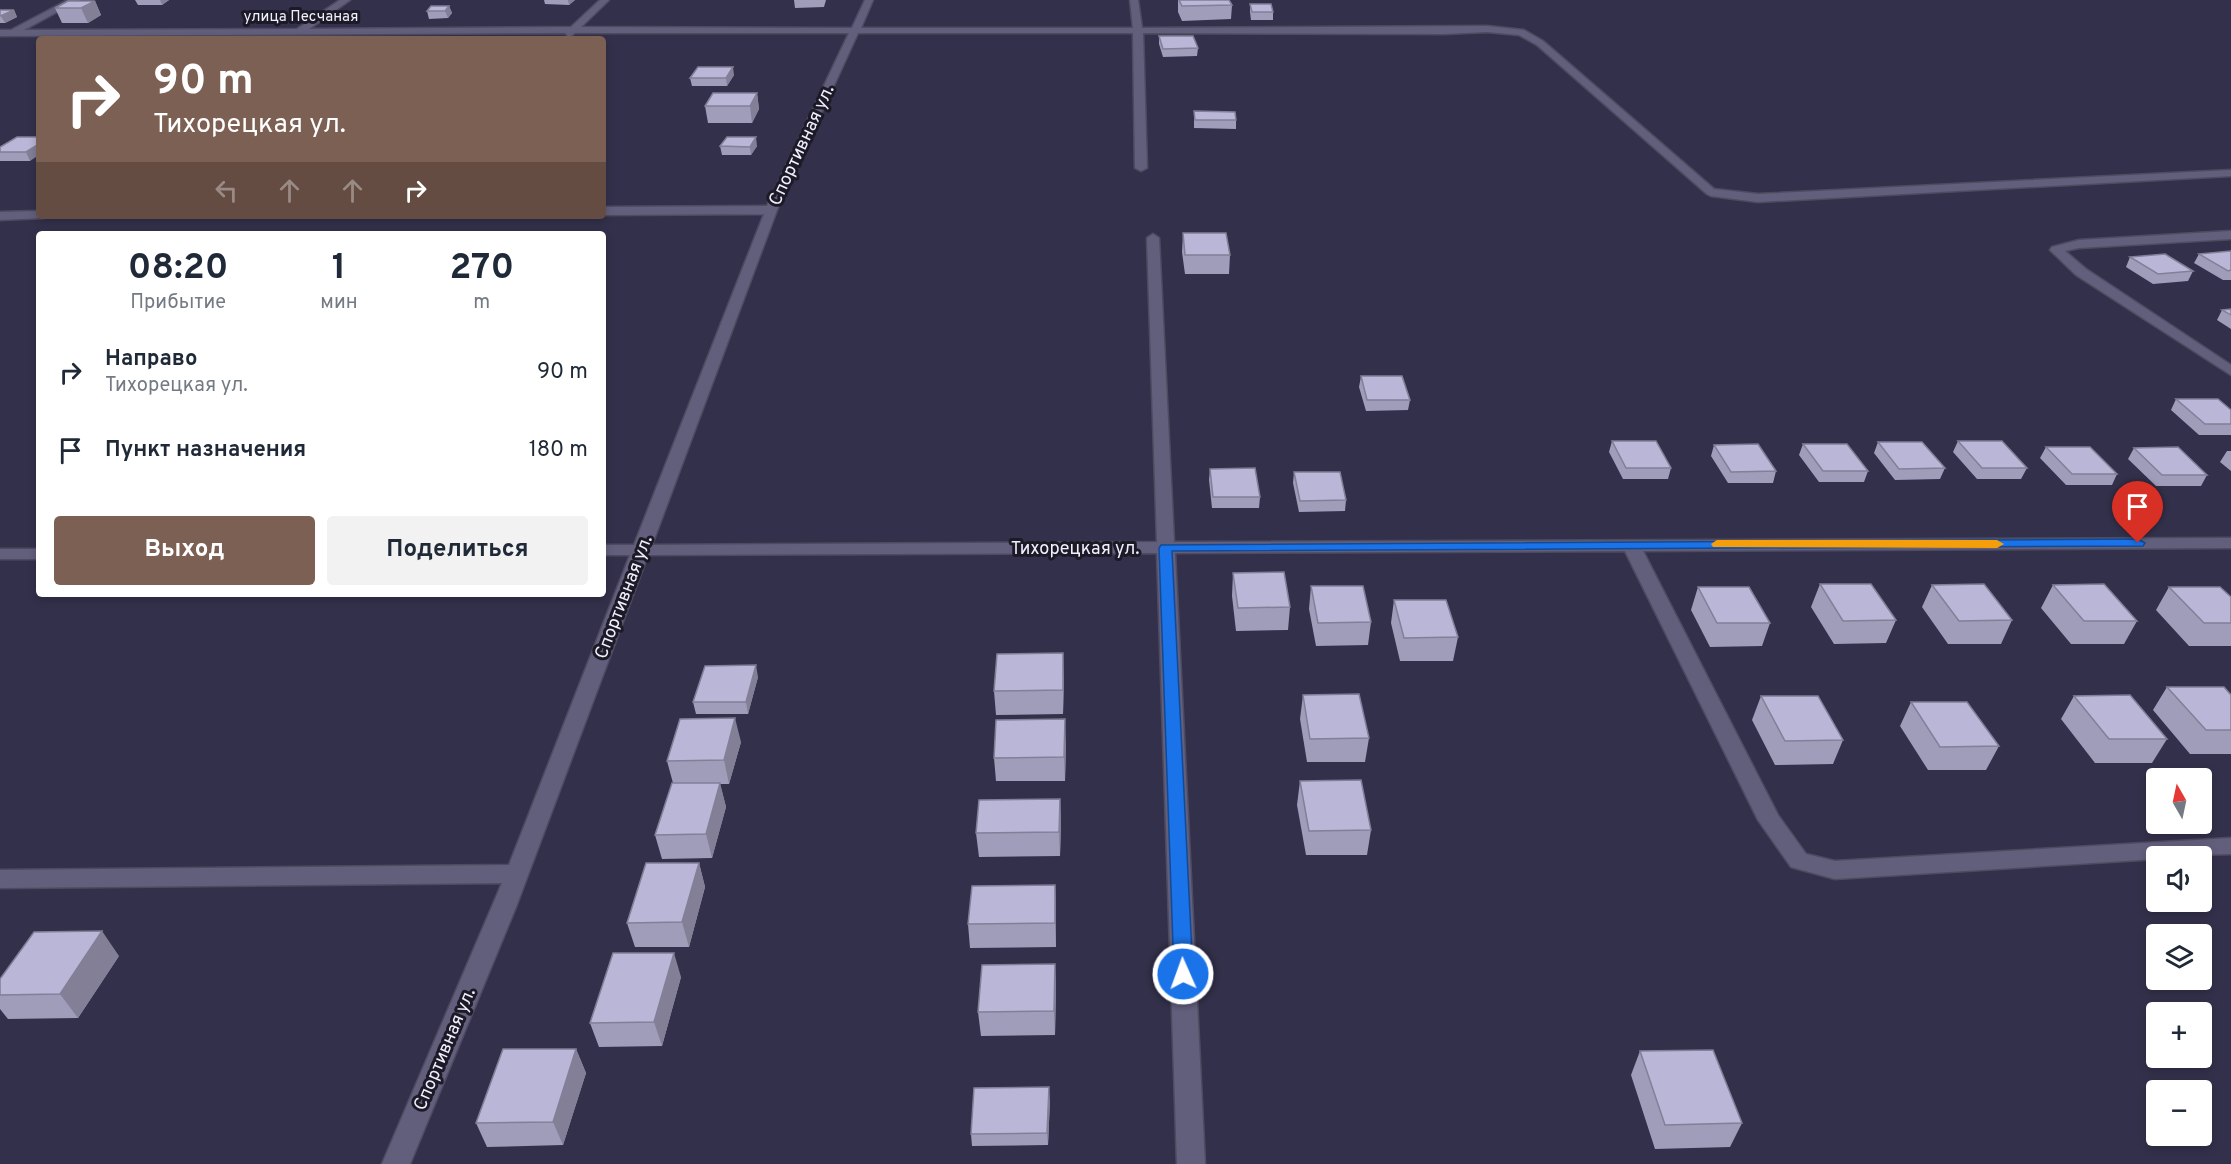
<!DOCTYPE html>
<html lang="ru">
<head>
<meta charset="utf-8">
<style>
	:root { --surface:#fff; --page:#f2f2f3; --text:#1f2937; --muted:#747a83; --accent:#7d6054 }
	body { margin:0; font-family:Overpass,sans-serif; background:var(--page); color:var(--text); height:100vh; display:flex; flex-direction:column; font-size:22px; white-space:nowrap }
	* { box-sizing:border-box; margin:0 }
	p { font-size:20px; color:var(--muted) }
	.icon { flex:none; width:33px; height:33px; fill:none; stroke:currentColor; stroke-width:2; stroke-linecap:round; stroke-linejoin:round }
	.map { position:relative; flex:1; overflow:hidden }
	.drawer { position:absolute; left:36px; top:231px; width:570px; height:366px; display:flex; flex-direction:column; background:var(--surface); border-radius:6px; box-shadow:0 3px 9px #0003 }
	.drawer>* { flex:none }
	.hud { position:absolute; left:36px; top:36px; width:570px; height:183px; border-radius:6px; box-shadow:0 3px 9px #0003; background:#7d6054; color:#fff; overflow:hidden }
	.needle { width:39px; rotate:351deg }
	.fabs { position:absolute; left:2146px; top:768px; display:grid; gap:12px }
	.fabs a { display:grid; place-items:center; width:66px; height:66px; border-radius:6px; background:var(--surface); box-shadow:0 3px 9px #0003; font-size:30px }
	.pin { position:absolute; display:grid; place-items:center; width:51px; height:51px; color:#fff; margin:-62px -26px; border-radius:50% 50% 50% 0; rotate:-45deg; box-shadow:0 0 6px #0007 }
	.pin .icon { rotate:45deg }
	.me { position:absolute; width:66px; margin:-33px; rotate:358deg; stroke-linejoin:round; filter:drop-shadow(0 0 4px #0008) }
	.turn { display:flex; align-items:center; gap:21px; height:126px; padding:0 18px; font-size:27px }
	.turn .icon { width:78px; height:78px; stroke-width:2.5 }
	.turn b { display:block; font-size:42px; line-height:51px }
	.lanes { display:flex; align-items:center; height:57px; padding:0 18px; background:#0003; justify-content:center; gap:30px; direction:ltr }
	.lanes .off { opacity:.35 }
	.eta { display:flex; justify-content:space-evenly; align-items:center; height:102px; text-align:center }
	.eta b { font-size:36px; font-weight:700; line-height:42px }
	.cta { display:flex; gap:12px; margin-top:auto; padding:12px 18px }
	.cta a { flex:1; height:69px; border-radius:6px; background:var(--accent); color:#fff; font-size:24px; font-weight:700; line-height:69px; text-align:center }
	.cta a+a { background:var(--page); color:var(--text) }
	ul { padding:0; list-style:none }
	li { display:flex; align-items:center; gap:18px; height:78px; padding:0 18px }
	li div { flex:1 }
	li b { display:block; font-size:22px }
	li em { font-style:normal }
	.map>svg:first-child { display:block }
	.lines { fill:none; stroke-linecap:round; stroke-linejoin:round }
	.minor-casing { stroke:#4e4b61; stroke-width:3 }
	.minor { fill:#625f7d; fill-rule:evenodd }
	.wall { fill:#9f9dba }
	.shaded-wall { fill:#827f97 }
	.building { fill:#b9b6d8; stroke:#827f97; stroke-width:1.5 }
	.route { fill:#1a73e8; stroke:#114b97; stroke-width:1.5 }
	.slow { fill:#f59e0b }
	.labels { text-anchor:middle; stroke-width:6; stroke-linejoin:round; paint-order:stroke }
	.far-street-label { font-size:15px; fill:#f0effe; stroke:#1b1a26 }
	.street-label { font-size:18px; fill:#f0effe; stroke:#1b1a26 }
</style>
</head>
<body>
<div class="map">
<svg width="2231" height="1164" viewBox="0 0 2231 1164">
	<rect width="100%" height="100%" fill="#33304b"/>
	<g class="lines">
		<defs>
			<path id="minor" d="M68,0H79L24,30L297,29L340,0H350L309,29L571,27L600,0H609L581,27L852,28L865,0H873L861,28H1133L1130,0H1138L1142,28L1487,26L1524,30L1543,41L1714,189L1758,194L2231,170V176L1758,202L1711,196L1707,194L1537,45L1519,35L1487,32L1444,34L1143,33L1147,168L1141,171L1135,168L1133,33H858L777,210L652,545L1157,542L1147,238L1153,234L1159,238L1174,542L2231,538V548L1643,551L1778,815L1806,854L1835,861L2231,838V854L2157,856V859L1835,879L1791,867L1758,820L1625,551L1175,553L1205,1164H1177L1157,553L648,555L516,907L410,1164H382L502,883L0,888V870L509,865L630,555H603V545H634L764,214L603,215V207L767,206L849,33H575L569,37L565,33L0,36V30H11Z
				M39,211V216H44L43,218L0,220V212Z
				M2231,231V239L2079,248L2065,251L2086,269L2231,365V375L2076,275L2050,250L2052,247L2079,240Z
				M0,549H39V559H0Z"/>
		</defs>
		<use href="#minor" class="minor-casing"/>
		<use href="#minor" class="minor"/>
	</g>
	<path class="wall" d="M135,0H169L162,5H138Z
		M544,0H575L569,5L545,4Z
		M794,0H826L824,7L795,8Z
		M1178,0H1229L1232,5L1231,19L1182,21L1178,12Z
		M95,1L101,15L88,23H62L55,8Z
		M1250,4L1273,12V20H1251L1250,12Z
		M449,6L452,13L448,18L429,19L427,11Z
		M0,10H14L17,17L5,23H0Z
		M1159,36L1198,48L1197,56L1163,57L1159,44Z
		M734,75L727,86H692L690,78Z
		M757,93L759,109L752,123H708L705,106Z
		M1194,111L1236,120V129L1194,128Z
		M39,137L30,161H0V147Z
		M720,146H757L751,155H722Z
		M1183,233L1230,255L1229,274H1185L1182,252Z
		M2231,251V280H2223L2194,263L2199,254Z
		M2130,257L2193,271L2188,281L2153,284L2126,267Z
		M2231,309V329L2217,320L2222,310Z
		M1361,376L1410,400L1408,410L1366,411L1359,387Z
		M2176,399L2231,410V435H2199L2171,410Z
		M1612,441L1671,468L1668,479H1623L1609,452Z
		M1958,441L2027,468L2021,479H1977L1953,452Z
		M1878,442L1945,468L1940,479L1895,480L1874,453Z
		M1803,444L1868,471L1864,482H1819L1799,455Z
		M1714,445L1776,471L1773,483H1728L1711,456Z
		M2046,447L2117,474L2112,485H2066L2040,458Z
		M2134,448L2207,475L2201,486H2156L2128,459Z
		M2227,451H2231V471L2220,462Z
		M1210,469L1260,497L1259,508H1212L1209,480Z
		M1294,472L1346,500L1345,511L1299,512L1293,483Z
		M1233,573L1290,607L1288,630L1236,631L1232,596Z
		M1820,584L1896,620L1886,643L1834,644L1811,607Z
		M1932,585L2012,620L2001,644H1948L1922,607Z
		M2053,585L2137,621L2124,644H2071L2041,608Z
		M1311,586L1371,622L1368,645L1316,646L1309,609Z
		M1698,587L1770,623L1762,646L1710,647L1691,610Z
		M2169,587L2231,597V646H2189L2156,610Z
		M1394,600L1458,637L1453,661H1400L1391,623Z
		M758,677L748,714H696L693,702Z
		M1064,677L1063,714L996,715L994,691Z
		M2167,687L2231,695V754H2190L2153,710Z
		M1303,695L1369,738L1365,762H1307L1300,719Z
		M1761,696L1843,740L1833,764L1775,765L1752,720Z
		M2074,696L2167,739L2152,763H2095L2061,719Z
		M1911,702L1999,746L1986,770H1928L1900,726Z
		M741,742L729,784H720L726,807L712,858L662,859L655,835L673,783L667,761Z
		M1066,743L1065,781H996L994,758Z
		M1300,781L1371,830L1367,855H1306L1297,805Z
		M1060,799L1061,823L1060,856L979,857L976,833Z
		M699,863L705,887L689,947H635L627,923Z
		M1055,885L1056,909V947L970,948L968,924Z
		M119,956L78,1018L8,1019L0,1009V995Z
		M1055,964L1056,988L1055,1035L981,1036L978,1012Z
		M681,977L662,1046L599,1047L590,1023Z
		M576,1049L586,1073L563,1145L487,1147L476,1123Z
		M1640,1051L1742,1123L1730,1147L1655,1149L1631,1075Z
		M1050,1100L1048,1145L972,1146L971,1134Z"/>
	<path class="shaded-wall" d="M160,0H169L162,5Z
		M568,0H575L569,5Z
		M95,1L101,15L88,23L81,8Z
		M449,6L452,13L448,18L445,11Z
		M14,10L17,17L5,23L1,16Z
		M733,67L734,75L727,86L726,78Z
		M757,93L759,109L752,123L750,106Z
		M756,137L757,146L751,155L750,147Z
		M39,144V155L30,161L26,152Z
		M1063,653L1064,677L1063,714Z
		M756,665L758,677L748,714L746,702Z
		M735,718L741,742L729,784L724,760Z
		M1065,719L1066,743L1065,781L1064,757Z
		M720,783L726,807L712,858L706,834Z
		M1060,799L1061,823L1060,856L1059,832Z
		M699,863L705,887L689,947L682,922Z
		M1055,885L1056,909V947L1055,923Z
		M102,931L119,956L78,1018L60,994Z
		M674,953L681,977L662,1046L654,1022Z
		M1055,964L1056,988L1055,1035L1054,1011Z
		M576,1049L586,1073L563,1145L553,1122Z
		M1049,1087L1050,1100L1048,1145L1047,1133Z"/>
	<path class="building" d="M1179,0H1229L1232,5L1182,6Z
		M68,1H95L81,8H55Z
		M1250,4H1271L1273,12H1252Z
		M431,6H449L445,11H427Z
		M0,10H14L0,16Z
		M1159,36H1193L1198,48L1163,49Z
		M375,38L411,39H374Z
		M698,67H733L726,78H690Z
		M713,93H757L750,106H705Z
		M1194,111L1235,112L1236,120H1195Z
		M17,137H39V144L26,152H0V147Z
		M727,137H756L750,147L720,146Z
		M1183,233H1226L1230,255H1185Z
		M2231,251V270L2228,271L2199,254Z
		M2165,254L2193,271L2158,274L2130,257Z
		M2231,309V315L2222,310Z
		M1361,376H1402L1410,400H1367Z
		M2176,399H2218L2231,410V424H2205Z
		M1612,441H1656L1671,468H1626Z
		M1958,441H2002L2027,468H1982Z
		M1878,442H1922L1945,468L1899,469Z
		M1758,444L1776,471L1731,472L1714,445Z
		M1803,444H1847L1868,471H1823Z
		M2046,447H2090L2117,474H2072Z
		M2178,447L2207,475H2162L2134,448Z
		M1255,468L1260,497H1213L1210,469Z
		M1294,472H1340L1346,500L1300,501Z
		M1284,572L1290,607L1238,608L1233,573Z
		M1820,584H1871L1896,620L1843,621Z
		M1984,584L2012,620L1959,621L1932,585Z
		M2104,584L2137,621H2084L2053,585Z
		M1311,586H1363L1371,622L1318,623Z
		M1698,587H1749L1770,623H1717Z
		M2169,587H2220L2231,597V623H2204Z
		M1394,600H1446L1458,637L1404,638Z
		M1063,653V690L994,691L997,654Z
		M756,665L746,702H693L705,666Z
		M2167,687H2224L2231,695V730H2206Z
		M1359,694L1369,738L1310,739L1303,695Z
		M2130,695L2167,739H2109L2074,696Z
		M1761,696H1818L1843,740L1785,741Z
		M1911,702H1967L1999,746L1940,747Z
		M735,718L724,760L667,761L680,719Z
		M1065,719L1064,757L994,758L996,720Z
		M1361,780L1371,830L1309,831L1300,781Z
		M672,783H720L706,834L655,835Z
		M1060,799L1059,832L976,833L979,800Z
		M646,863H699L682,922L627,923Z
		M1055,885V923L968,924L972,886Z
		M102,931L60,994L0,995V979L34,932Z
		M613,953H674L654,1022L590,1023Z
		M1055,964L1054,1011L978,1012L982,965Z
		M503,1049H576L553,1122L476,1123Z
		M1713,1050L1742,1123L1665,1125L1640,1051Z
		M1049,1087L1047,1133L971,1134L974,1088Z"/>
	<path class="route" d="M2138,539L2145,543L2143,546L1172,551L1193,974L1190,980L1183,982L1177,980L1174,974L1159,548L1161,545Z"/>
	<path class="slow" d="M1717,540H1997L2004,544L1997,548L1713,547L1711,544Z"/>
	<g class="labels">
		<g class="far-street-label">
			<text x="301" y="21">улица Песчаная</text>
		</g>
		<g class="street-label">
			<text transform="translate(801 145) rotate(-65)" y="6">Спортивная ул.</text>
			<text x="1075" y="554">Тихорецкая ул.</text>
			<text transform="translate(623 597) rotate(-69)" y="6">Спортивная ул.</text>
			<text transform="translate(444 1049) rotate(-67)" y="6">Спортивная ул.</text>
		</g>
	</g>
</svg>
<div class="fabs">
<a><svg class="needle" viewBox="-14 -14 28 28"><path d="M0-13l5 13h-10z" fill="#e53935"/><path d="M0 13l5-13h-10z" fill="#747a83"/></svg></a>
<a><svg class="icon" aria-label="sound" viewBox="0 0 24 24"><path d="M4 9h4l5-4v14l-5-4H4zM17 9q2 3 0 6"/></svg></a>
<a><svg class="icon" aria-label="layers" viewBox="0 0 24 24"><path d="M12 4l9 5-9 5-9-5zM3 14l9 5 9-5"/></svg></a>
<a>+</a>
<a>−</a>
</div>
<div class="pin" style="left:2138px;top:543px;background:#d93025"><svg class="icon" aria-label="arrive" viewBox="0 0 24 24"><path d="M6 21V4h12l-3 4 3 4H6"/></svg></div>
<svg class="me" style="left:1183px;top:974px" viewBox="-20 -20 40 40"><circle r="17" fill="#1a73e8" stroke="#fff" stroke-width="3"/><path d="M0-11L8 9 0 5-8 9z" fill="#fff"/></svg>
<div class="hud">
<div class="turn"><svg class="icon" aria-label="right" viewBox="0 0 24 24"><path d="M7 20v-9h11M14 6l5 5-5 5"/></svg><div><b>90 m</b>Тихорецкая ул.</div></div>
<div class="lanes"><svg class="icon off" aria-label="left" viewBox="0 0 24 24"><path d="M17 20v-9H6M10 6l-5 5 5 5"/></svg><svg class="icon off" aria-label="ahead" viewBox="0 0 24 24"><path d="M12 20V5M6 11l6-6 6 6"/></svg><svg class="icon off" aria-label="ahead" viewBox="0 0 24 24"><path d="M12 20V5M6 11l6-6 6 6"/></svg><svg class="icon" aria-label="right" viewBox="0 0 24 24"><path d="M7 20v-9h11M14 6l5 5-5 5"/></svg></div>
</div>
<section class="drawer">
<div class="eta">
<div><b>08:20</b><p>Прибытие</p></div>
<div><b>1</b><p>мин</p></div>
<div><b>270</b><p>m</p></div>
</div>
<ul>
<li><svg class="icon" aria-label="right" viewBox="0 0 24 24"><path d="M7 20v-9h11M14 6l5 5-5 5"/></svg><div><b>Направо</b><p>Тихорецкая ул.</p></div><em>90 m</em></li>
<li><svg class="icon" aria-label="arrive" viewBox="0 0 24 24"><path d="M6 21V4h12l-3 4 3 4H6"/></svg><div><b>Пункт назначения</b></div><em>180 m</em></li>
</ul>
<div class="cta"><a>Выход</a><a>Поделиться</a></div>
</section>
</div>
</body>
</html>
